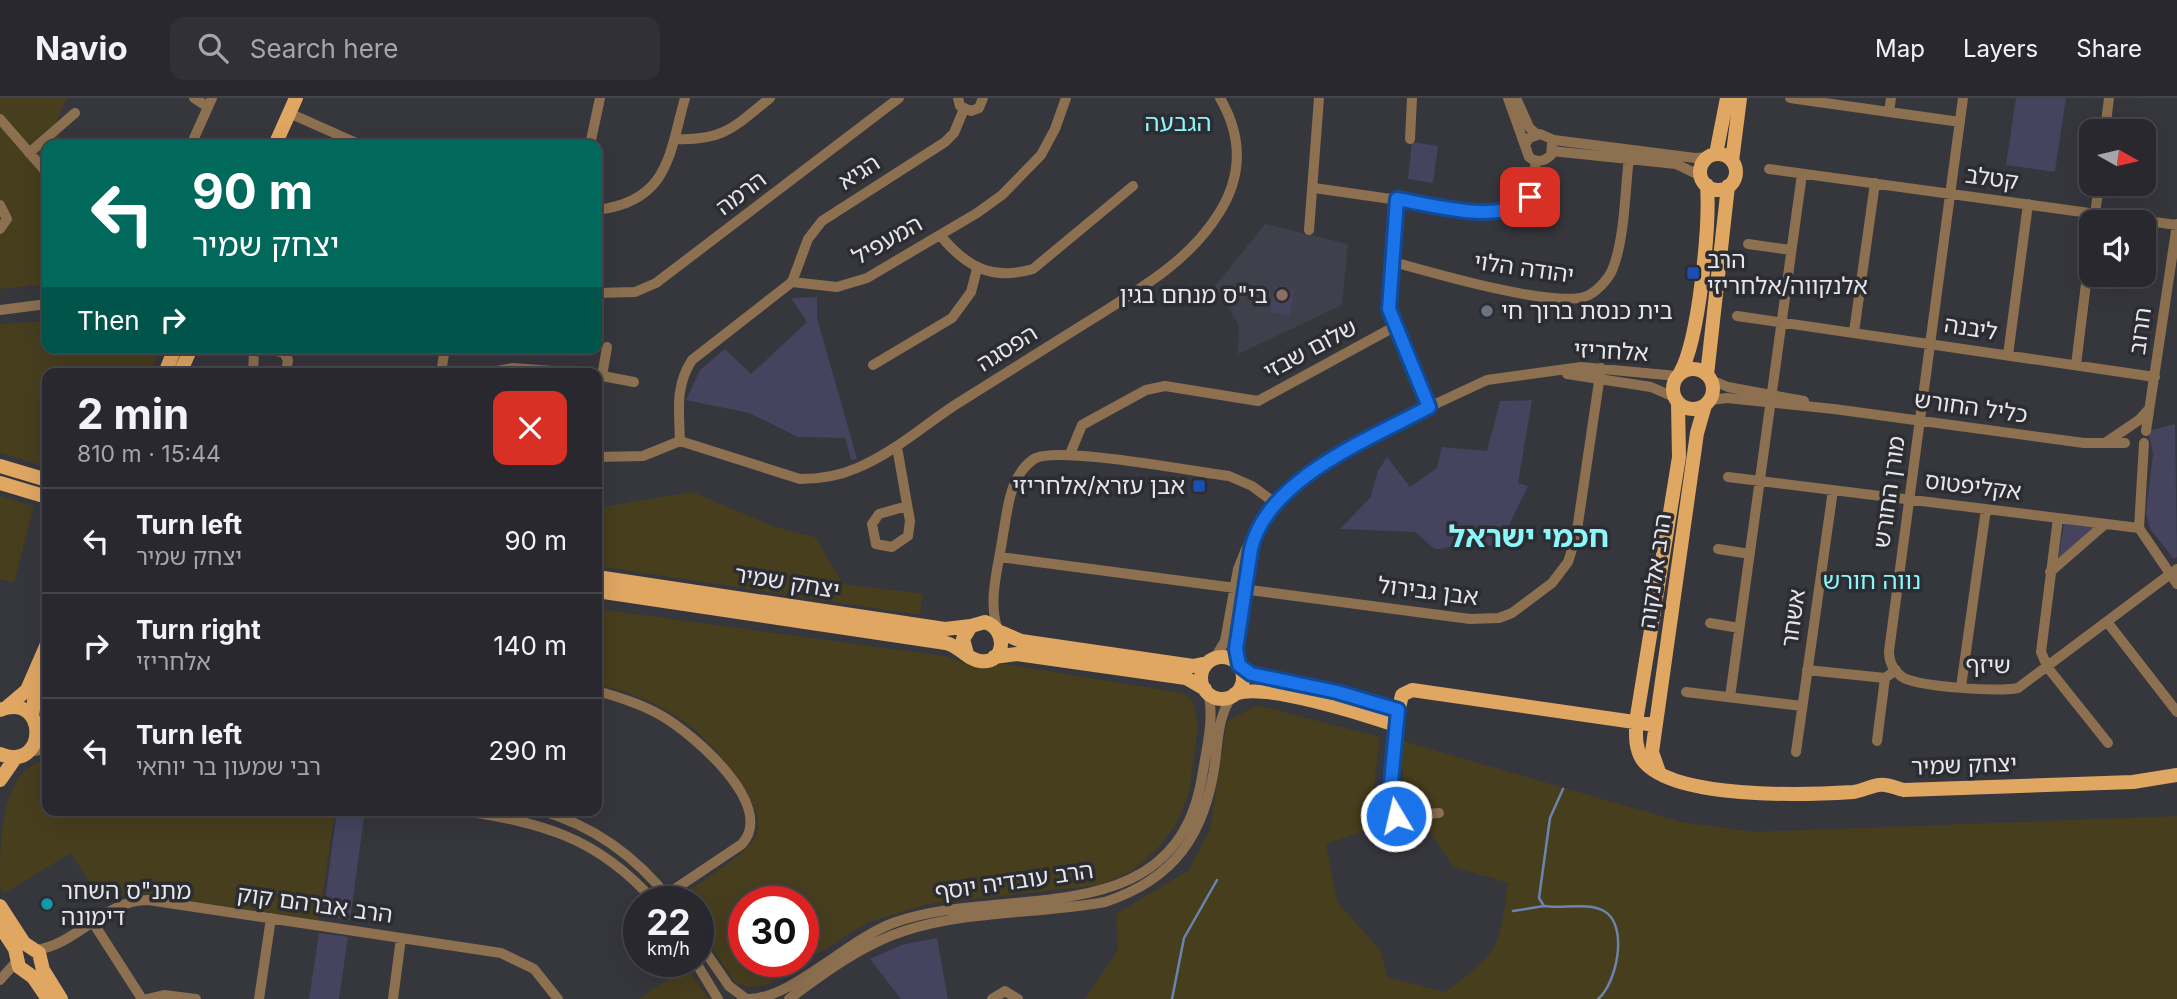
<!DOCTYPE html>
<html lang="en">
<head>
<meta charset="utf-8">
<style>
	:root { --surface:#28282e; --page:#303036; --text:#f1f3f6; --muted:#a5a6aa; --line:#44444a }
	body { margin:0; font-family:Inter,"Noto Sans Hebrew",sans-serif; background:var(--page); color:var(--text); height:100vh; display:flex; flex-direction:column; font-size:26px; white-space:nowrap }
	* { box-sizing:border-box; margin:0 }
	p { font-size:23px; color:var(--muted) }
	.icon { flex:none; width:38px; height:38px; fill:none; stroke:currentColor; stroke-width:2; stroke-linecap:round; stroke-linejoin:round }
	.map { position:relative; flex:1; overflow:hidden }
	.side { position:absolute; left:42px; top:270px; width:560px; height:448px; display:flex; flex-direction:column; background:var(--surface); border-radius:14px; box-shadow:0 7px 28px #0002,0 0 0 2px var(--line) }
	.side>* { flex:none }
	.hud { position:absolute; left:42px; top:42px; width:560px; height:214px; border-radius:14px; box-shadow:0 7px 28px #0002,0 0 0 2px var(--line); background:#00695c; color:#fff; overflow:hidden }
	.needle { width:46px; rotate:98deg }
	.fabs { position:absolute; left:2079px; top:21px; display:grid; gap:14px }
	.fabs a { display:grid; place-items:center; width:77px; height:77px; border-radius:14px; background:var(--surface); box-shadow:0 7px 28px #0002,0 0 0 2px var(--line); font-size:35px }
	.speed { position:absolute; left:623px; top:788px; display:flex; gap:14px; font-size:35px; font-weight:700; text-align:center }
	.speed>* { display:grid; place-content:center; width:91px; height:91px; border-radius:50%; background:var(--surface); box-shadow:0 7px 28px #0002,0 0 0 2px var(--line); line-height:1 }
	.speed small { font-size:18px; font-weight:400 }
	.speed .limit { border:10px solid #d22; background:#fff; color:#111 }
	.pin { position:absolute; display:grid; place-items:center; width:60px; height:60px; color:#fff; margin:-30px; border-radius:14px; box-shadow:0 4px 10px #0006 }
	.me { position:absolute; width:77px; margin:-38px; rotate:351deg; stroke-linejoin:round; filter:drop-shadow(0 0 5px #0008) }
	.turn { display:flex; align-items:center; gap:24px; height:147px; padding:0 35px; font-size:32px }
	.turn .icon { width:91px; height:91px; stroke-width:2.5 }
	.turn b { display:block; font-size:49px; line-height:60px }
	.then { display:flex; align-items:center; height:66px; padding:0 35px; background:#0003; gap:14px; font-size:26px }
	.round { display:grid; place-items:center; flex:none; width:74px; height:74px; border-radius:14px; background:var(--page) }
	.headline { display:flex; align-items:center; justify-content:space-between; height:119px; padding:0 35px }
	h1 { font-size:42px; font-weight:700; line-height:52px }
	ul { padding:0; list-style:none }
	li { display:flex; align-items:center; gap:21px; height:105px; padding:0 35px; border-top:2px solid var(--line) }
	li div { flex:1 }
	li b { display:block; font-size:26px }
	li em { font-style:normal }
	header { display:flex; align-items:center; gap:42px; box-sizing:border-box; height:98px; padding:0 35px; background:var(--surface); border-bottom:2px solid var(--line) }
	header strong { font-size:33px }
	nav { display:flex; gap:38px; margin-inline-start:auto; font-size:24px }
	.search { width:490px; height:63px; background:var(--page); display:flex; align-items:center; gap:18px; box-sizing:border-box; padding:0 24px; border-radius:14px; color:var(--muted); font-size:26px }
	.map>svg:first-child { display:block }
	.built { fill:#40404c }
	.green { fill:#45435e }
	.sand { fill:#473e1e; fill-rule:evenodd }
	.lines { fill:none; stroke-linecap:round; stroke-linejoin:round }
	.stream { stroke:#6b84ad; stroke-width:2.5 }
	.minor { stroke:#8c7050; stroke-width:10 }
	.major { stroke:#e0a763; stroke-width:14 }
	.route-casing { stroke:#114b97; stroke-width:18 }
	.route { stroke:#1a73e8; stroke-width:12 }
	.transit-dot { fill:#1a4fb4; stroke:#2c2c33; stroke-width:2.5 }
	.education-dot { fill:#8d6e63; stroke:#2c2c33; stroke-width:2.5 }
	.worship-dot { fill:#6b7280; stroke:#2c2c33; stroke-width:2.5 }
	.culture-dot { fill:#0f9aa8; stroke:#2c2c33; stroke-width:2.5 }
	.labels { text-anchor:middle; stroke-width:7; stroke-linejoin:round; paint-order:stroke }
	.street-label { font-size:23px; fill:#e6e6eb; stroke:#2c2c33 }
	.poi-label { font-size:23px; fill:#e6e6eb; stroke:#2c2c33; text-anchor:start }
	.neighbourhood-label { font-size:24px; fill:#8bf7fa; stroke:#2c2c33 }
	.district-label { font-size:30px; font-weight:bold; fill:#8bf7fa; stroke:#2c2c33 }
</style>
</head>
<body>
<header>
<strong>Navio</strong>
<div class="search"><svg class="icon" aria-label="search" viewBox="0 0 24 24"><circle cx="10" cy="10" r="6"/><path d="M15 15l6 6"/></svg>Search here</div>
<nav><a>Map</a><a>Layers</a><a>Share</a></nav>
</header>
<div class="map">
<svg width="2177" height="901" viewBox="0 0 2177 901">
	<rect width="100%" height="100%" fill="#36363d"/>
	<path class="built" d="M1265,126L1348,146L1342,207L1238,256L1239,227L1215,188Z"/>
	<path class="green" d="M2016,0H2066L2055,74L2006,67Z
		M1412,44L1438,48L1433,85L1408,81Z
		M1275,189L1294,192L1290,217L1270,214Z
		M817,199V220L857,361L851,362L845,340L798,339L749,315L686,302L700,272L725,251L751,276L807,224L791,200Z
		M1532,302L1518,385L1528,388L1499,448C1487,448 1471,445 1459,447C1430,453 1439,455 1416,434L1340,431L1370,400L1378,373L1387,359L1410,389L1437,370L1442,349L1487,353L1500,303Z
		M2175,326L2177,459L2174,461L2150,431L2146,415L2153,356L2148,333Z
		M2064,425L2108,431L2056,476Z
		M337,712H365L350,822L323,818Z
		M319,835L348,839L339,901H309Z
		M937,840L948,901H901L870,861L901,847Z"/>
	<path class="sand" d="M0,0H67L56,24L63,47H47V186L0,191Z
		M47,223V250H161L150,275H47V369L0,355V226Z
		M692,394L775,429L815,439L843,486L923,496L920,517L597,468V410Z
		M0,398L34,408L14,485L0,481Z
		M597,511L944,558L970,567L1006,566L1182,595L1193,603L1198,628L1189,694L1177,725L1157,751L1132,773L1100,787L927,806L867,825L767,887L749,889L735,885L698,828V803H680L678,800C695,788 751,754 757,736C762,718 751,703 741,687C705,629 663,602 597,586ZM744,803H803V863H744Z
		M1257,607L1380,639L1372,703L1376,729L1326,746L1337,804L1381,853L1387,879L1445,894C1500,855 1499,850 1508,785L1454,769L1426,729L1408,724L1399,642L1682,724L1754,734L2177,718V901H1085L1118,852L1116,816L1189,772L1210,731L1227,623Z
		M47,661V712H335L319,822L144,796L126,797L102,804L71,755L3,796L0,787C0,741 0,672 47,661Z
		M686,869L709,901H639Z"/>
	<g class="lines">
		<path class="stream" d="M1563,691L1550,720L1539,800L1544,808C1562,811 1588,804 1604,813C1629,827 1617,885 1598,901
			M1513,813L1544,808
			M1172,901L1184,840L1217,782"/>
		<path class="minor" d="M194,0L208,9
			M958,0L960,8L971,13L979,10L983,0
			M1508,0L1529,59C1536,65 1544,64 1551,57L1552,46
			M1516,0L1529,29L1536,36
			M1790,0L1960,24
			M1963,0L1889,553C1889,564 1894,574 1904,580C1923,589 1997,594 2018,590L2177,471
			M1889,14L1891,0
			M289,15L361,47
			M0,21L47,75
			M2105,33L2109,0
			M675,41C724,43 734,29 770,0
			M1410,41L1412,0
			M191,47L212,0
			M590,47L600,0
			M1525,47L1529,40L1540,36L1554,42L1695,60L1708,59
			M1552,53L1676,66L1701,78
			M29,55L75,15
			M1769,71L2177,127
			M1314,90L1489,115C1531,111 1530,101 1536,63
			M1397,101L1389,211L1429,309
			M0,107L7,121L0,131
			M597,112C669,103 669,57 685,0
			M2094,124L2099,86
			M1309,132L1319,0
			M940,137C966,169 992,183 1033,171L1133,88
			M1748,146L1791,152
			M1390,163C1430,174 1548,209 1584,199C1595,196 1609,181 1613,170C1625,139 1625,92 1629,59
			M792,184L808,141L822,123L945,44L954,35L964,11
			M597,195L635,194L656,185L899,0
			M0,212L47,206
			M1737,218L2155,279
			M1854,234L1875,85
			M2008,257L2028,106
			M873,267L952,220L971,194L977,171
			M2076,267L2091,145
			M253,275L254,254L268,251L284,255L288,262L286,275
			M441,275L445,250
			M485,275L513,270L580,275
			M1567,276L1651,289L1674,299
			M597,277L634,284
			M602,278L607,249
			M1711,282L1728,289L1804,303
			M1710,302L1727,300L1834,311L2084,345H2125
			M2146,333L2177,126
			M680,343L800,381C820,381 839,378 857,370C893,355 923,328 955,307C997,281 1039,254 1081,228C1131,196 1187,167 1219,115C1243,77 1242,38 1220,0
			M680,343C679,313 675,288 692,262L792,184L837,189L867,180L977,115L1002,97L1041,57L1055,31L1066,0
			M2108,343L2139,322L2147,313
			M2144,345L2139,430L2177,486
			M897,349L910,423L908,438L892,449L876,446L872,426L879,416L907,408
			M1070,356L1082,327L1146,292L1165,288L1258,303L1394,229
			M597,359L643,358L680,343
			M1728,379L2139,430
			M2058,420L2041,554L2048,570L2108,645
			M1718,451L1750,456
			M1000,459L1470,521L1499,520L1512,515L1552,485L1568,464L1576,439L1601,270
			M2050,474L2105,426
			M1710,525L1739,530
			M2108,525L2177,614
			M998,532C987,503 999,467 1003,437C1008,410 1009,378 1034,361C1056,347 1196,374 1229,378L1252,388L1275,405
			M1215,560L1225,543L1238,471L1246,451L1275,405L1319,368L1429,309L1487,282L1581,269L1677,278
			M1239,567L1236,551L1251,449
			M1807,572L1885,580L1896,572
			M1961,589L1986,411
			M597,593C619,599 642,606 662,618C693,636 777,707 742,746L657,803
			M1686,594L1802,608
			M1730,599L1802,76
			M1395,627L1390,684L1396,718L1439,715
			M1877,643L1885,580
			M27,654L47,651
			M1796,654L1833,392
			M459,712C542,725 596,738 654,803
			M539,712C592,727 637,759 671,803
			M92,823L142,901
			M698,843L729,888L745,900
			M35,852C77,847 104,802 148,802L501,855L534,871L558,901
			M695,863L718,901
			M0,882L17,863
			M147,901L164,897L196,901
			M259,901L271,820
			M393,901L401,840
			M749,901C791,901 849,841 893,825C1003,785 1175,839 1202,679C1206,653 1215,620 1208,595
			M789,901C824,875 863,846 904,833C968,812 1040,816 1105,804C1175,781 1205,736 1215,665C1218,642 1218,618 1232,598
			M992,901L1005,893L1018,901"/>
		<path class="major" d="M275,47L296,0
			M1716,56L1727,0
			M1700 74a18 18 0 1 1 36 0a18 18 0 1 1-36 0Z
			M1732,63L1740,0
			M1673 291a20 20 0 1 1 40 0a20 20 0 1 1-40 0Z
			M165,275L175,250
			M180,275L191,250
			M1680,275C1699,242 1710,127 1707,87
			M1707,277L1728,88
			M1678,305L1679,359L1636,624C1636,637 1635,650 1642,661C1670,702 1806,697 1853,694C1862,693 1870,688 1879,687C1887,685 1897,691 1904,692L2133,684L2177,677
			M0,368L47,382
			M0,385L47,399
			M597,479L945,531L971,528
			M597,493L946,545C959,548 968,562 980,563C1006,567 1008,531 985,524L971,528L963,541L967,556
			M1000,534L1021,543L1193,568L1207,565
			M994,559L1017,556L1186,580L1205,591
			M1201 580a21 21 0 1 1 42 0a21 21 0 1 1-42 0Z
			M1240,570L1254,577L1337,594L1398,612
			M1235,596C1263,584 1363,616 1395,627L1402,597L1412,592L1655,627
			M7,609L27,592L47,546
			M0,612C49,593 48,676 0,656
			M32,619L34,603L47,572
			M1659,674L1652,654L1697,335L1705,307
			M0,682L16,659
			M0,808L24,845L39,855L43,872L61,901
			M0,828L15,851L19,869L33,879L48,901"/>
	</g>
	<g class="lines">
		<defs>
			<path id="route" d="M1396,718L1391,684L1398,612L1337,594L1251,576L1239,567L1236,551L1251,451C1268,380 1370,341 1429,309L1389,211L1397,101C1434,107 1503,128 1530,99"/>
		</defs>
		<use href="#route" class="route-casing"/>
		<use href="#route" class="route"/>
	</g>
	<g class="transit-dot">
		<rect x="1686" y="168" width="14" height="14" rx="3.5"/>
		<rect x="1192" y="381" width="14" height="14" rx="3.5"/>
	</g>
	<circle class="education-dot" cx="1282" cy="197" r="7"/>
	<circle class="worship-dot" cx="1487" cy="213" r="7"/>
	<circle class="culture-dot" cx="47" cy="806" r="7"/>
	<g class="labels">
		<g class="street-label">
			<text transform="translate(859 74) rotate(-33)" y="8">הגיא</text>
			<text transform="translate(1992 80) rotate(8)" y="8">קטלב</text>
			<text transform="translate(741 95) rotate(-37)" y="8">הרמה</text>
			<text transform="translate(887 142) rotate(-29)" y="8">המעפיל</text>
			<text transform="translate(1524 170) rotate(8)" y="8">יהודה הלוי</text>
			<text transform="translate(1971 230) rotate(9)" y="8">ליבנה</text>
			<text transform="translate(2140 233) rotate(-82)" y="8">חרוב</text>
			<text transform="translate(1007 250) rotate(-32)" y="8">הפסגה</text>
			<text transform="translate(1310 251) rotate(-28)" y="8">שלום שבזי</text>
			<text transform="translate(1611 253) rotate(3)" y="8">אלחריזי</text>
			<text transform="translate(1971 309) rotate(8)" y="8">כליל החורש</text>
			<text transform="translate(1973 388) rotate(7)" y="8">אקליפטוס</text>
			<text transform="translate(1889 394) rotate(-82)" y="8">מורן החורש</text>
			<text transform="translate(1655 473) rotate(-82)" y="8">הרב אלנקוה</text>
			<text transform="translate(787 484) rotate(9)" y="8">יצחק שמיר</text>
			<text transform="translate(1428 493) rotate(7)" y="8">אבן גבירול</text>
			<text transform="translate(1793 520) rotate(-82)" y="8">אשחר</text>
			<text transform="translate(1988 567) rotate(1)" y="8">שיזף</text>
			<text transform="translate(1964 667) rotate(-2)" y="8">יצחק שמיר</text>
			<text transform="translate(1014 783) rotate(-8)" y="8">הרב עובדיה יוסף</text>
			<text transform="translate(315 806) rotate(8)" y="8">הרב אברהם קוק</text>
		</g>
		<g class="poi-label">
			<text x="1707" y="170">הרב<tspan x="1707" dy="26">אלנקווה/אלחריזי</tspan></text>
			<text x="1268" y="205" text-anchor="end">בי"ס מנחם בגין</text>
			<text x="1501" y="221">בית כנסת ברוך חי</text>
			<text x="1185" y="396" text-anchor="end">אבן עזרא/אלחריזי</text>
			<text x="61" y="801">מתנ"ס השחר<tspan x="61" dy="26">דימונה</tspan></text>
		</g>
		<g class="neighbourhood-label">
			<text x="1178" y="33">הגבעה</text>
			<text x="1872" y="491">נווה חורש</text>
		</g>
		<g class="district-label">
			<text x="1529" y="449">חכמי ישראל</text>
		</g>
	</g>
</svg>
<div class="fabs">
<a><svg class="needle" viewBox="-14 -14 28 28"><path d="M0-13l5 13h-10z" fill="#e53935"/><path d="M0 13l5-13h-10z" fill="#a5a6aa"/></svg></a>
<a><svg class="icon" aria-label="sound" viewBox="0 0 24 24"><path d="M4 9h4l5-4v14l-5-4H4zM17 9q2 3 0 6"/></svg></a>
</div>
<div class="speed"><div>22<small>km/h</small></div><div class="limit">30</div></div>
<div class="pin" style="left:1530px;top:99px;background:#d93025"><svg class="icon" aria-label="arrive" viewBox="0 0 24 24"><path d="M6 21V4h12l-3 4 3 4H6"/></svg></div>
<svg class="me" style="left:1396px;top:718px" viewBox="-20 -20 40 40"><circle r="17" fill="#1a73e8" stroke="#fff" stroke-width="3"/><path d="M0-11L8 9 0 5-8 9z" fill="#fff"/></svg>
<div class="hud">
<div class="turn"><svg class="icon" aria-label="left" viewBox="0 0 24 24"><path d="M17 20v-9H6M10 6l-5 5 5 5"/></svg><div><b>90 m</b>יצחק שמיר</div></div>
<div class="then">Then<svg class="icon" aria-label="right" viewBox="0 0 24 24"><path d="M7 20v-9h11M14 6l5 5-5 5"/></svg></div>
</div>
<section class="side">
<div class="headline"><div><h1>2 min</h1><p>810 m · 15:44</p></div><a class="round" style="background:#d93025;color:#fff"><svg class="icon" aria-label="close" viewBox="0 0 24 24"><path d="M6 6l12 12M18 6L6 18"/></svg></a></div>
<ul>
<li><svg class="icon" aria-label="left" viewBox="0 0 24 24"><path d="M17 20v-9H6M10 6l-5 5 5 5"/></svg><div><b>Turn left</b><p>יצחק שמיר</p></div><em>90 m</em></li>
<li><svg class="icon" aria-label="right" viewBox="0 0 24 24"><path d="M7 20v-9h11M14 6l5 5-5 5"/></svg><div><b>Turn right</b><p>אלחריזי</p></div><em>140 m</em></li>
<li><svg class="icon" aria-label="left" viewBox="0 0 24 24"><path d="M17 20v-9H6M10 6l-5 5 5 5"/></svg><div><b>Turn left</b><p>רבי שמעון בר יוחאי</p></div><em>290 m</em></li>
</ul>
</section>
</div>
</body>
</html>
